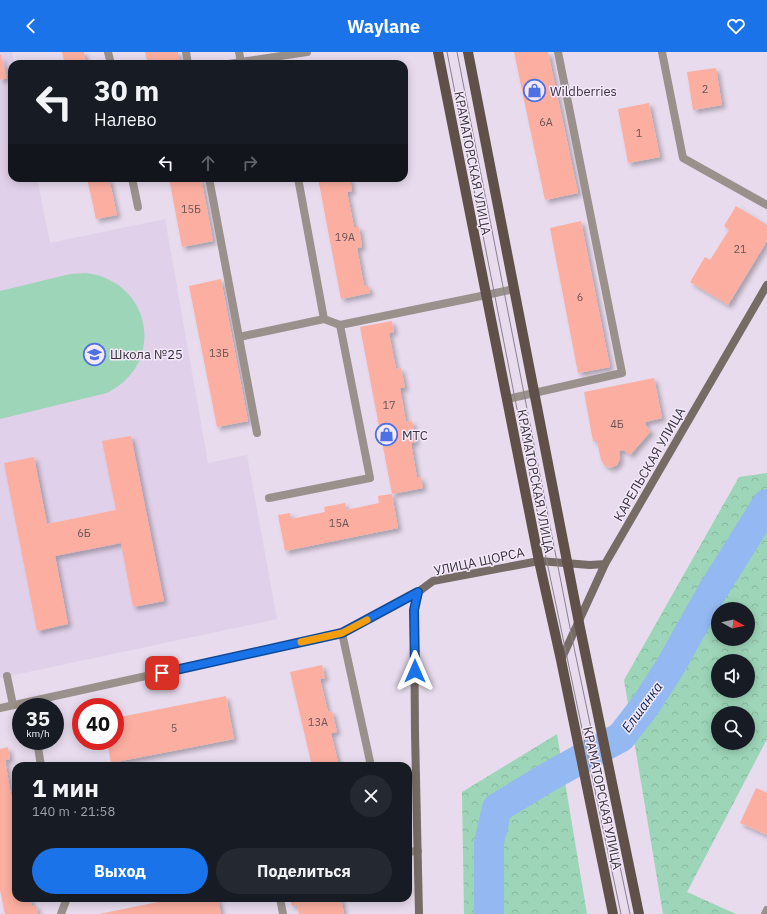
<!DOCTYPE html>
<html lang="ru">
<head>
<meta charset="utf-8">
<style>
	:root { --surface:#171b24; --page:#242831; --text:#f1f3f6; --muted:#9ea1a6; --accent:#1a73e8 }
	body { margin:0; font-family:"IBM Plex Sans",sans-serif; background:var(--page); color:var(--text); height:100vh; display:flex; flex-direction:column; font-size:15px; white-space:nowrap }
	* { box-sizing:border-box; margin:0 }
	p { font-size:13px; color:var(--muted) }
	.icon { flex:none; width:22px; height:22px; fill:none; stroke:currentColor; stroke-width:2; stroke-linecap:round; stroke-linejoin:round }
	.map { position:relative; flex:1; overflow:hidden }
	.details { position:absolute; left:12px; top:710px; width:400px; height:140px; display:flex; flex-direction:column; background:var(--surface); border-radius:12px; box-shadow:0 2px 10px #0003 }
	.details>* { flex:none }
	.banner { position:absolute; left:8px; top:8px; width:400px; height:122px; border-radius:12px; box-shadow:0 2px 10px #0003; background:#171b24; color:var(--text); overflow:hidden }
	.needle { width:26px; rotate:98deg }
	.tools { position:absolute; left:711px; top:550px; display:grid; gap:8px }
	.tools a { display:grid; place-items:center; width:44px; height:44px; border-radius:50%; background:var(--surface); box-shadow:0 2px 10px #0003; font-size:20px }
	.speed { position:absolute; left:12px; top:646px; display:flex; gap:8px; font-size:20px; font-weight:700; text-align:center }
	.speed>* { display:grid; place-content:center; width:52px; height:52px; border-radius:50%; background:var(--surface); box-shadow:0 2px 10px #0003; line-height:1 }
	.speed small { font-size:10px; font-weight:400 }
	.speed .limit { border:6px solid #d22; background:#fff; color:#111 }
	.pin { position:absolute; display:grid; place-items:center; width:34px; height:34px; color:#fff; margin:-17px; border-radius:8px; box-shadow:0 2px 6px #0006 }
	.me { position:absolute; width:44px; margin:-22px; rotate:0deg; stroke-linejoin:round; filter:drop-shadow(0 0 3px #0008) }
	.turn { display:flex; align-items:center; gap:14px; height:84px; padding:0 20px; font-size:18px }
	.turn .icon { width:52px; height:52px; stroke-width:2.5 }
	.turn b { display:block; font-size:28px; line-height:34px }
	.lanes { display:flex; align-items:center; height:38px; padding:0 20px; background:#0003; justify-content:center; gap:20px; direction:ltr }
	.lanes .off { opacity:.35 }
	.round { display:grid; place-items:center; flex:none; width:42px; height:42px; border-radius:21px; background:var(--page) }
	.headline { display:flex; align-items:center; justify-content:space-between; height:68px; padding:0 20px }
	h1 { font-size:24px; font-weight:700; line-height:30px }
	.action { display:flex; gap:8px; margin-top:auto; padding:8px 20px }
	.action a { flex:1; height:46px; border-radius:24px; background:var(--accent); color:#fff; font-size:16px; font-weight:700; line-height:46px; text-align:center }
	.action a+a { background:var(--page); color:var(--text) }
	header { display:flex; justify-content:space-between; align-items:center; height:52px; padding:0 20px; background:var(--accent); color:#fff; font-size:18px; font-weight:700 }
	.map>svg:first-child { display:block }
	.built { fill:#e0d0e9 }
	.forest { fill:url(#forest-crowns); fill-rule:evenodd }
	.pitch { fill:#9dd5b8 }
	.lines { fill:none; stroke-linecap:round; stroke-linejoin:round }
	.river { stroke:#94b8f2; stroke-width:30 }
	.building { fill:#fcafa1; filter:url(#shadow) }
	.lane { stroke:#9a918c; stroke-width:8 }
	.street { stroke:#9a918c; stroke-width:8 }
	.secondary { stroke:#776b65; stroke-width:8 }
	.primary { stroke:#5f5149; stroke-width:10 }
	.tram { stroke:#89818d; stroke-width:1 }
	.route-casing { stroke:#114b97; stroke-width:10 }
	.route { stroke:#1a73e8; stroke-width:7 }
	.slow { stroke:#f59e0b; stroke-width:7 }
	.labels { text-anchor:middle; stroke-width:3; stroke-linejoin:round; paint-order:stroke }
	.number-label { font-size:11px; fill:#6a5355 }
	.poi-label { font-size:13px; fill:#39343c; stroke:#f4e8fb; text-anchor:start }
	.street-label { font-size:13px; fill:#39343c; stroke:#f4e8fb }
	.water-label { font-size:14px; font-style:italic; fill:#072658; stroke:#f4e8fb }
</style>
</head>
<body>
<header><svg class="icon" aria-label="back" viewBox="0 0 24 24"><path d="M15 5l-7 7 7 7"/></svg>Waylane<svg class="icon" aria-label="heart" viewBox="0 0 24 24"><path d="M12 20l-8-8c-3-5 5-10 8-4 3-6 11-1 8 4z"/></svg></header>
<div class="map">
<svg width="767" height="862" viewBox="0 0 767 862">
	<defs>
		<pattern id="forest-crowns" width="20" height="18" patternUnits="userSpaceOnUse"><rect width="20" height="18" fill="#9dd5b8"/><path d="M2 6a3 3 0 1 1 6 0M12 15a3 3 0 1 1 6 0" fill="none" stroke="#88b79f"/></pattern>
		<filter id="shadow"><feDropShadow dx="3.5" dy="3.5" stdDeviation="2" flood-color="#0004"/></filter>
	</defs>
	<rect width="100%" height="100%" fill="#e7dbed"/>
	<path class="built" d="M0,0H12L14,12H12V126H37L50,191L165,167L208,411L247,403L277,567L0,626Z"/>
	<path class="forest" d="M767,421V687L687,840L736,862H663L624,628L739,425ZM718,557H748V587H718ZM718,609H748V639H718ZM718,661H748V691H718Z
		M557,682L587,862H464L462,740Z"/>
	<path class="pitch" d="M86,221C151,229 167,311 107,341L0,367V239L70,222Z"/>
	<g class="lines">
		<path class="river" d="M489,862V791L497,756L550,724L621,685L645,654L670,615L712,540L767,452"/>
	</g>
	<path class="building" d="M62,0H84L86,12H65Z
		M145,0H178L180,12H148Z
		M514,0H548L578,141L545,148Z
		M0,3H1L7,26L0,28Z
		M716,16L722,53L693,58L687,20Z
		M649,51L660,105L628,111L618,57Z
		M87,126H109L117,163L96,167Z
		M169,126H201L213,189L182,195Z
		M318,126H350L352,139L347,140L354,175H359L362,195L357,196L364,234L368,233L370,241L341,247Z
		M736,154L767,173V189L728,253L690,230L705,205L710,208L729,178L724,174Z
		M581,169L610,315L578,321L550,176Z
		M221,227L248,369L217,375L189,234Z
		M392,269L394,280L389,281L396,317L401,316L405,336H400L406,370L412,369L416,390L411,391L417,426L421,425L423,436L392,442L360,275Z
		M654,326L662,366L645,370L646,374L651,379L630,403L624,398L619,399L620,407L617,413L611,416L605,414L601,408L597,389H593L584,340Z
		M131,384L164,549L133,555L121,491L55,504L68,572L37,579L4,411L34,405L47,472L116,458L102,389Z
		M392,442L398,476L285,499L278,463L290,461L291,467L325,460L324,455L345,451L346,458L379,451L378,444Z
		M322,613L325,626L320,627L328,660L332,659L337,680L331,681L339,714H312L290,620Z
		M226,644L234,687L111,711L107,689H115V666Z
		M8,695L10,707L5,708L11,743L16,742V846H30L32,854L36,853L38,862H5L0,838V697Z
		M756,736L767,741V783L740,771Z
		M178,846H218L221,862H99Z
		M290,846H341L344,862H299L297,853L292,854Z"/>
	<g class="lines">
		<path class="lane" d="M108,0L111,12
			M186,0L188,12
			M239,0L241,10L307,0
			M229,12L241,10
			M132,126L138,155
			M209,126L257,381
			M298,126L324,267L340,273L486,243
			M239,285L324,267
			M534,341L622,321L558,0
			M269,446L370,426L340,273
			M342,581L371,714
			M7,624L13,653
			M0,656L342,581L418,540
			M37,689L41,714
			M408,800L418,799
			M280,846L283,862
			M61,862L67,846"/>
		<path class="street" d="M662,0L683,106L767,153
			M486,243L514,237
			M507,347L534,341
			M765,862L767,858"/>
		<path class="secondary" d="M561,608L605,512L767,233
			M419,862L415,681L414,558L418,540L433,529L539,509L590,513L605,512"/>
		<path class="primary" d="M438,0L539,509L561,608L613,862
			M468,0L579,571L639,862"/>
		<path class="tram" d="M447,0L547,510L621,862
			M457,0L572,586L630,862"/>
	</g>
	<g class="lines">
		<defs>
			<path id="route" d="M162,621L342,581L418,540L414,558L415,619"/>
		</defs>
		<use href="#route" class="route-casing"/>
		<use href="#route" class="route"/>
		<path class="slow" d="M301,590L342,581L367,568"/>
	</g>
	<defs>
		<symbol id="shop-ring" viewBox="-11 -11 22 22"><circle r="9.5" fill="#f4e8fb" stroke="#4d71e4" stroke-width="1.5"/><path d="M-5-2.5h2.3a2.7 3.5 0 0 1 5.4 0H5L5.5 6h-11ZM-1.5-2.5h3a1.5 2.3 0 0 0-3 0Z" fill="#4d71e4"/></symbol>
		<symbol id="school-ring" viewBox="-11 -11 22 22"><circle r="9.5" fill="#f4e8fb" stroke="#4d71e4" stroke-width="1.5"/><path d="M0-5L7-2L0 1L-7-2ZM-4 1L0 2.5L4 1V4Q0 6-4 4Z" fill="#4d71e4"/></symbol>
	</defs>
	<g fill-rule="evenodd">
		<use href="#shop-ring" x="522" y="26" width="25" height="25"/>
		<use href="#school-ring" x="82" y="290" width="25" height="25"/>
		<use href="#shop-ring" x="374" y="370" width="25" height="25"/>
	</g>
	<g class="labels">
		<g class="number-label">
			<text x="705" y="41">2</text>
			<text x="546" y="74">6А</text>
			<text x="639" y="85">1</text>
			<text x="191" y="161">15Б</text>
			<text x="345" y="189">19А</text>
			<text x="740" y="201">21</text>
			<text x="580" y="249">6</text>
			<text x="219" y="305">13Б</text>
			<text x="389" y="357">17</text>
			<text x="617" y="376">4Б</text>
			<text x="339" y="475">15А</text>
			<text x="84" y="485">6Б</text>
			<text x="318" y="674">13А</text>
			<text x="174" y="680">5</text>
		</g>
		<g class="poi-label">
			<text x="550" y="44">Wildberries</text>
			<text x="110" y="307">Школа №25</text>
			<text x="402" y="388">МТС</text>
		</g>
		<g class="street-label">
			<text transform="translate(473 111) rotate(79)" y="5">КРАМАТОРСКАЯ УЛИЦА</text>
			<text transform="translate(649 412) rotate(-60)" y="5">КАРЕЛЬСКАЯ УЛИЦА</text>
			<text transform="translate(536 429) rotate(79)" y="5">КРАМАТОРСКАЯ УЛИЦА</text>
			<text transform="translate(479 509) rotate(-12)" y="5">УЛИЦА ЩОРСА</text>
			<text transform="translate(603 746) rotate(78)" y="5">КРАМАТОРСКАЯ УЛИЦА</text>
		</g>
		<g class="water-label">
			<text transform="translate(642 655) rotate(-54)" y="5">Елшанка</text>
		</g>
	</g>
</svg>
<div class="tools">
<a><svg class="needle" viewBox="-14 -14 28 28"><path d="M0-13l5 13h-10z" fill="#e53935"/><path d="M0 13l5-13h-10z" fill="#9ea1a6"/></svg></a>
<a><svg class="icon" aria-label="sound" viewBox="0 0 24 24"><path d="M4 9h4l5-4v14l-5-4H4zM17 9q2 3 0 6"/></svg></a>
<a><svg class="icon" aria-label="search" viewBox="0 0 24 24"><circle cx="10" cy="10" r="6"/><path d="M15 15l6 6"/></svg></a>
</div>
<div class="speed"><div>35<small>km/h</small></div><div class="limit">40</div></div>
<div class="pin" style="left:162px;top:621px;background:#d93025"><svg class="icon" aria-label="arrive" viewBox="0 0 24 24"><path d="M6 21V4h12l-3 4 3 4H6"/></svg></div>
<svg class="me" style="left:415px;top:619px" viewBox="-20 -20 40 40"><path d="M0-17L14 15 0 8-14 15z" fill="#1a73e8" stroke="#fff" stroke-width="4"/></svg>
<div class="banner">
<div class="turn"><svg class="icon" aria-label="left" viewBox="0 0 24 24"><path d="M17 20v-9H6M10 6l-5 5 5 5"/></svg><div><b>30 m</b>Налево</div></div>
<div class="lanes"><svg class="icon" aria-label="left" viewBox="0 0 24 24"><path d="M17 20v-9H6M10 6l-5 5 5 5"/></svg><svg class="icon off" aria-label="ahead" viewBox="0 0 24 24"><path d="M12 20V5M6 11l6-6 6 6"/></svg><svg class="icon off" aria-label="right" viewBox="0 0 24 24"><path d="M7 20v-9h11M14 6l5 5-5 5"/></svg></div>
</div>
<section class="details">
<div class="headline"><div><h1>1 мин</h1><p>140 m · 21:58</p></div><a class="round"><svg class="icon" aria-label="close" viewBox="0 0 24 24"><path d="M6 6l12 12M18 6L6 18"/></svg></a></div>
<div class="action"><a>Выход</a><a>Поделиться</a></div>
</section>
</div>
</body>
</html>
